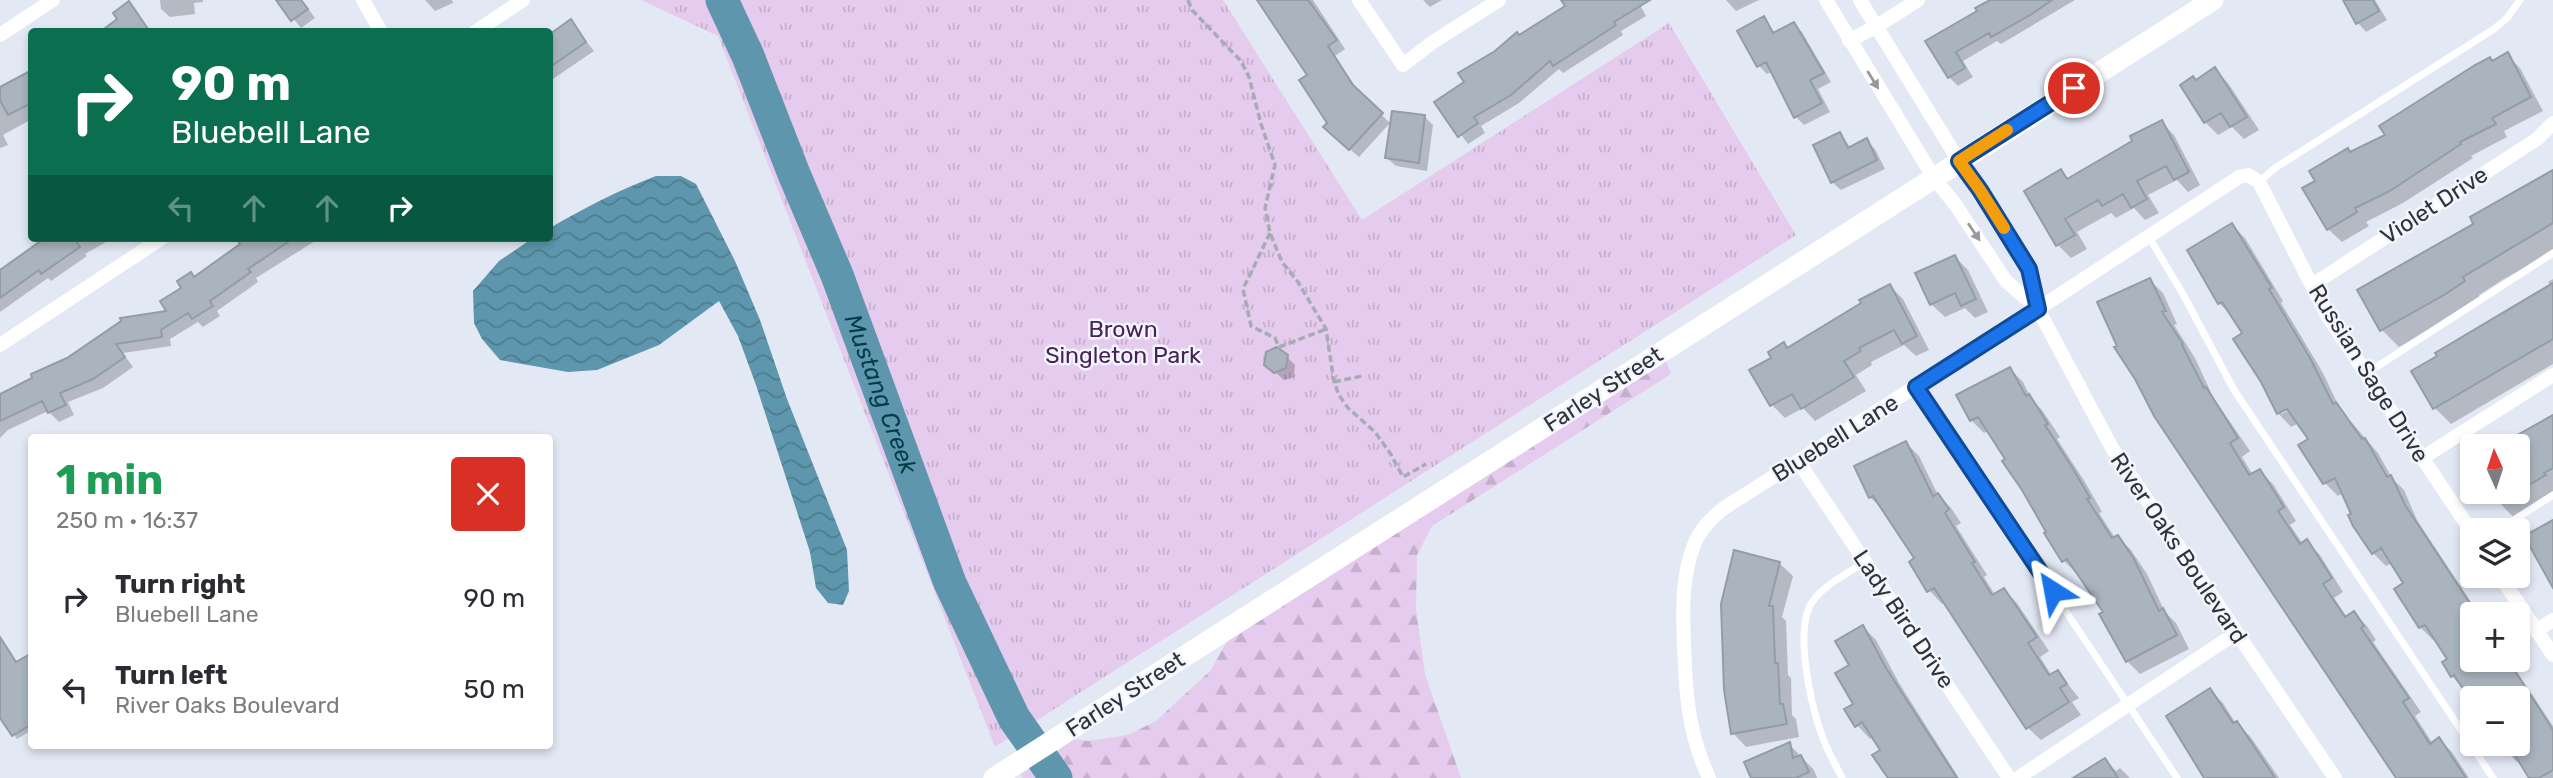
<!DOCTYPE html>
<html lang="en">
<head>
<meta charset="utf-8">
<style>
	:root { --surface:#fff; --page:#f7f7f7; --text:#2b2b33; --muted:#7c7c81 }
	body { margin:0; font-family:Rubik,sans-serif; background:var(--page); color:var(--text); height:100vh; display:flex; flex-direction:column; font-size:26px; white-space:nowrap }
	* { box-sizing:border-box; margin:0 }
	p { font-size:23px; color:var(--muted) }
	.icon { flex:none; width:38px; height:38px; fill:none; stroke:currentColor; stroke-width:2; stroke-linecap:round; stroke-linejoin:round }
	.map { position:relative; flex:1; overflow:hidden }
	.side { position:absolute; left:28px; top:434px; width:525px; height:315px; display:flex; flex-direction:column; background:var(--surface); border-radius:7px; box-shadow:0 4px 10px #0003 }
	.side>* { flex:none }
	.top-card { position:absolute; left:28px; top:28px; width:525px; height:214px; border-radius:7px; box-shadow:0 4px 10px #0003; background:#0b6e4f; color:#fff; overflow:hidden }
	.needle { width:46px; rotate:357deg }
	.tools { position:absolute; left:2460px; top:434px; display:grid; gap:14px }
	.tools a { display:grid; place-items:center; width:70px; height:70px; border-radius:7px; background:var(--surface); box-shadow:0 4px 10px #0003; font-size:35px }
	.pin { position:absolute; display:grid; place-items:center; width:60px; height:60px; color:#fff; margin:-30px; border:4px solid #fff; border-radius:50%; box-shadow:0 2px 7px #0007 }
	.me { position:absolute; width:77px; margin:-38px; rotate:326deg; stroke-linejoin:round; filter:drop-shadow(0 0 5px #0008) }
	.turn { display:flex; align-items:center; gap:24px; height:147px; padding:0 28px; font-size:32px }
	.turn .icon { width:91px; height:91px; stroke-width:2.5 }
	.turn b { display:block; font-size:49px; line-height:60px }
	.lanes { display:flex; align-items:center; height:66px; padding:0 28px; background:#0003; justify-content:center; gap:35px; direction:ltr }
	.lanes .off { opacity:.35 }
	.round { display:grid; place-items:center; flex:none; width:74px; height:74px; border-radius:7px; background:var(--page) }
	.headline { display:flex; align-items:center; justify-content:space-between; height:119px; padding:0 28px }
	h1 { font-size:42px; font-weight:700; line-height:52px; color:#1e9e55 }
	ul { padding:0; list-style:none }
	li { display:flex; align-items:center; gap:21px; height:91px; padding:0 28px }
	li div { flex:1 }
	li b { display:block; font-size:26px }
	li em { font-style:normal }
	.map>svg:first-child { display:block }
	.forest { fill:url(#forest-firs) }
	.park { fill:url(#park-tufts) }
	.water { fill:url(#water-waves) }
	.shadow { fill:#0003; fill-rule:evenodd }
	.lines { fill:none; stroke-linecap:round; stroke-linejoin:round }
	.river { stroke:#5e97ad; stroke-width:33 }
	.building { fill:#aab4bf; stroke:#939da7; stroke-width:2 }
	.path { stroke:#a7abb5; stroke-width:3.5; stroke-dasharray:7 3.5; stroke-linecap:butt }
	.lane { stroke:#fff; stroke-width:7 }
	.street { stroke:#fff; stroke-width:14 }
	.secondary { stroke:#fff; stroke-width:21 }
	.oneway { fill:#98989b }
	.route-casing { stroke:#114b97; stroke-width:18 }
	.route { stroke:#1a73e8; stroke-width:12 }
	.slow { stroke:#f59e0b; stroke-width:12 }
	.labels { text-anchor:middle; stroke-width:5; stroke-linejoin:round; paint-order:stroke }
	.street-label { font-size:23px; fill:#303237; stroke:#f2f5fd }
	.park-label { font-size:23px; fill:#482155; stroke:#f2f5fd }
	.water-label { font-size:24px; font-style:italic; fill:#053b4b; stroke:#f2f5fd }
</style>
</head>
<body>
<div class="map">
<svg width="2553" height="778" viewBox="0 0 2553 778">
	<defs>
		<pattern id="forest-firs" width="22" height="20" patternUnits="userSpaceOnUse" patternTransform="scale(1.75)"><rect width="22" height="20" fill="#e5cbed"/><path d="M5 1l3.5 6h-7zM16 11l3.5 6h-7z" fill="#c5afcc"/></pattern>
		<pattern id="park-tufts" width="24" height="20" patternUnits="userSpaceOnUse" patternTransform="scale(1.75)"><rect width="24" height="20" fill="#e5cbed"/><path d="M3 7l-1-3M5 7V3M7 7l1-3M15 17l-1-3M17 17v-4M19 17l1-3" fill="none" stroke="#c5afcc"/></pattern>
		<pattern id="water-waves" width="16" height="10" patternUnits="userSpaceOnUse" patternTransform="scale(1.75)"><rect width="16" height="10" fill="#5e97ad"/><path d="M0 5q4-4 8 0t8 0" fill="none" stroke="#4e7c8e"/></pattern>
	</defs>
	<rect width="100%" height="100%" fill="#e3e8f5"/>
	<path class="forest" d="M1666,361L1671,374L1432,526L1417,555L1416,609L1425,674L1461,778H1023L1020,774L1049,759L1072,739L1088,741L1128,735L1156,721L1211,670L1231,634Z"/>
	<path class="park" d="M641,0H1223L1362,220L1669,23L1796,235L995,747L718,36Z"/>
	<path class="water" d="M656,176H681L696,184L735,261L760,320L787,399L847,550L849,591L843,605L828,603L816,588L810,552L756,385L738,336L719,301L659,345L597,370L568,372L500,360L482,339L474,323L473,291L499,261L533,238H550V228C584,208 619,190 656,176Z"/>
	<path class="shadow" d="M160,0H203V2L194,3L195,14L170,17L161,9Z
		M278,0H302L315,18L301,28Z
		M425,0H452L453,3L435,11Z
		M1260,0H1313L1345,49L1335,56L1360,94L1390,123L1359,157L1334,136L1310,76Z
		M1423,0H1442L1430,7Z
		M1570,0H1637L1646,16L1621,31L1623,35L1563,73L1559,69L1519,103L1481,126L1485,133L1468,144L1437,103L1466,83L1519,37L1568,7Z
		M1726,0H1759L1736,11Z
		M1993,0H2075L2001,44L1997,41L1963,61L1973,77L1958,86L1949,77L1928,42L1979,11Z
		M2345,0H2375L2387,20L2366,32L2358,23Z
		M1763,19L1776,34L1794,24L1802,32L1831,82L1818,89L1830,112L1804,125L1796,117L1773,71L1767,74L1759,66Z
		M571,22L594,51L550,81V36Z
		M2507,55L2520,68L2543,111L2504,131L2507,137L2471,156L2473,158L2403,203L2366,222L2369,226L2342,242L2328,229L2317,181L2351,153L2387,136L2492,62Z
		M2215,70L2228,83L2259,130L2244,139L2232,127L2218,135L2205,122L2182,86L2196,81Z
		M32,72V119L3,135L8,145L0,148V89Z
		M1425,117L1433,125L1427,171L1396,166L1387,158Z
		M2161,122L2174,135L2200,185L2188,192L2177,180L2148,195L2159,213L2145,220L2134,208L2116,218L2111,213L2077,232L2087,249L2071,258L2058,245L2061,171L2070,180L2135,142Z
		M1840,134L1851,148L1866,140L1875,149L1885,169L1841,190L1832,182Z
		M2553,172V252L2504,279L2479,295L2481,299L2399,347L2382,330Z
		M2232,225L2245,238L2283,301L2281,303L2323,373L2340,409L2378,453L2392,478L2404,490L2417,520L2479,614H2473V660H2509L2553,726V778H2531L2520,760L2517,762L2504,749L2501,744H2518V698H2473V701L2452,676L2449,660L2436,639L2433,640L2420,627L2405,583L2392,563L2386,566L2373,553L2355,525L2353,515L2343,493L2338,496L2325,483L2310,439L2299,423L2291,427L2278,413L2262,381L2244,334L2232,316L2219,303L2189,251ZM2296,407L2281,414V410Z
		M46,238H113L85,254L87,256L51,281L48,278L0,312V272Z
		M249,238H320L256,278L258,282L217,311L220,316L203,327L198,322L170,339L171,346L123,353L133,367L103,388L68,402L74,415L59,422L48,411L8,430L0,438V395L169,313L195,278Z
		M1955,257L1968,270L1988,312L1975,318L1965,308L1945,317L1931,304Z
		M2553,279V364L2451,424L2435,408L2439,356L2551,287L2548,282Z
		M2150,280L2163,293L2177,324L2174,325L2195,358L2213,397L2250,451L2242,457L2253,475L2260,471L2273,484L2296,521L2290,525L2303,544L2307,542L2320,555L2343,592L2334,598L2347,617L2354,613L2367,626L2376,640L2373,642L2421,712L2415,716L2433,744L2439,739L2452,752L2469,778H2397L2155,415Z
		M1890,286L1903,299L1929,350L1916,356L1904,345L1871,362L1872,365L1856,375L1866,391L1815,421L1803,408L1785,418L1772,405L1773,358L1784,344L1788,349Z
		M1286,356L1295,365L1294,377L1284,380L1266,364Z
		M2010,369L2023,382L2032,400L2042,410L2060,437L2057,439L2085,482L2102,512L2099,513L2115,538L2118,537L2131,550L2147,574L2165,612L2176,623L2189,649L2140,674L2127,661L2105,613L2079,573L2077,574L2064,561L2008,459L1989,431L1984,433L1971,420Z
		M2553,417V498L2515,519L2498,501L2492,492H2518V446H2501Z
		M1906,443L1919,456L1938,495L1951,508L1961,523L1956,526L1987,575L1984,577L1995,595L2004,590L2017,603L2049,651L2040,657L2052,676L2058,672L2079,698L2072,702L2081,715L2041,740L2027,727L1945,602L1942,604L1929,590L1917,559L1883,510L1870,497Z
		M1779,563L1793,576L1782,617L1786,621L1788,675L1791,678L1792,715L1796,719L1799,737L1746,747L1733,733Z
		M1863,627L1876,640L1899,683L1959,778H1890L1882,751L1873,736L1870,739L1857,725L1851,666Z
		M0,655L17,664L32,655V730L17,739L0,714Z
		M2210,690L2223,703L2236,724L2250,736L2279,778H2208Z
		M1789,744L1814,770L1817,778H1753Z
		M2105,760L2116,771L2120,768L2130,778H2076Z"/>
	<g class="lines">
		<path class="river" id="s1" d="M722,0L748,56L794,174L837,275L950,583L1014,718L1056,778"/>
	</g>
	<path class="building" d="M276,0H301L308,9L291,21Z
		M1257,0H1308L1337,40L1328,46L1353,85L1383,113L1349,150L1323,127L1327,123L1299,80L1307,75Z
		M1561,0H1650L1614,22L1616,25L1553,66L1550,61L1511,95L1474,117L1478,123L1458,137L1434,102L1464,82L1458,73L1495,51L1517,32L1519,35L1565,6Z
		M1990,0H2052L2032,14L1991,37L1989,33L1956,52L1965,68L1948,78L1925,41L1977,11L1975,8Z
		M2343,0H2373L2379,11L2356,24Z
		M129,1L150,32H100L117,19L113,13Z
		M1764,16L1773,33L1794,22L1824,73L1810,80L1822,103L1794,118L1766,62L1757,67L1737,31Z
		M571,19L586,42L550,67V34Z
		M2508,52L2531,97L2492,118L2496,124L2460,142L2461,144L2390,191L2355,208L2357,212L2327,230L2302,188L2315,181L2309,171L2348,148L2350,152L2385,135L2379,126L2475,65L2490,57L2492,61Z
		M2215,67L2247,117L2230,127L2221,113L2204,123L2180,85L2193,76L2196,80Z
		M32,70V103L8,115L0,100V87Z
		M1392,111L1425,115L1419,163L1385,158Z
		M2162,120L2189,172L2174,180L2166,166L2137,181L2147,199L2131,208L2123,194L2102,206L2098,200L2065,219L2075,235L2056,246L2024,191L2061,169L2067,179L2132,141L2130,136Z
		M1840,132L1848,148L1867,138L1877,160L1831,183L1813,145Z
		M2553,170V223L2463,277L2465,281L2444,295L2380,331L2357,290L2473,224L2470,217Z
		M2232,223L2272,288L2269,289L2310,358L2333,404L2336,402L2362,439L2365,438L2387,477L2391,475L2405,505L2473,608V660H2508L2553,730V770L2539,778H2529L2508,744H2518V698H2469L2454,675L2451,677L2442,662L2447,659L2425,625L2419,628L2394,589L2403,583L2381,548L2372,554L2353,526L2348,515L2351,514L2335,478L2323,484L2298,445L2308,439L2287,409L2277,414L2261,382L2233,339L2242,333L2222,302L2218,304L2187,250Z
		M45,238H74L80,247L41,274L39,270L0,298V270Z
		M236,238H294L248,269L251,272L210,301L213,306L192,319L188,313L161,330L162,337L116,344L125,357L93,379L60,393L66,405L48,413L42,401L0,421V394L32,378L31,374L67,358L121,321L120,318L166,311L160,301L181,288L177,281L191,272L194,277L240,244Z
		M1955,255L1976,299L1961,306L1955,293L1930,305L1915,273Z
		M2150,278L2166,311L2162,312L2183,344L2182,345L2204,388L2206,387L2238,438L2230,443L2249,475L2260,469L2284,507L2278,511L2300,544L2307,539L2332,578L2323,584L2345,617L2354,611L2364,626L2361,628L2409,698L2403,702L2430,744L2439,737L2466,778H2396L2154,416L2135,379L2114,347L2117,346L2097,302Z
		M2553,283V339L2433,409L2411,371L2437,356L2435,353Z
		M1890,284L1917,336L1902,344L1894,330L1859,348L1861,351L1844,361L1854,377L1801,409L1792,394L1770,406L1749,370L1771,358L1768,352L1784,342L1787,348L1861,303L1859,300Z
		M1277,347L1288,355L1286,368L1274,373L1264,365L1266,352Z
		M2010,367L2026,396L2029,394L2048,424L2045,425L2072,467L2090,498L2087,499L2112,538L2118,535L2134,559L2159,611L2163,608L2177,635L2126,662L2099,614L2103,612L2067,559L2062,562L2044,533L2046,532L2022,490L2002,461L2005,459L1978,417L1970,421L1956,395Z
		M2553,415V468L2544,473L2546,475L2518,491V446H2498Z
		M1906,441L1933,496L1938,493L1949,509L1945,513L1975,562L1972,563L1992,595L2004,588L2037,637L2028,643L2049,675L2058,670L2067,684L2060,688L2069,702L2026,729L1934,588L1927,592L1909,562L1914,558L1873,496L1869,498L1854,466Z
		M2553,520V588L2524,536Z
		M1734,550L1780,562L1769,606H1773L1775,663H1778L1780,704H1783L1787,724L1731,734L1724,690L1721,604Z
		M1863,625L1886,668L1957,778H1888L1872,755L1880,750L1862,722L1855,727L1844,709L1853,704L1835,673L1849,665L1835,641Z
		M0,637L16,662L32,653V724L12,736L0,718Z
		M2210,688L2233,723L2237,721L2275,778H2204L2166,716Z
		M1790,742L1793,758L1801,755L1809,772L1796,778H1751L1744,762Z
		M2105,758L2118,778H2073Z"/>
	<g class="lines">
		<path class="path" d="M1188,0L1192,10L1241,61L1249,77L1261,124L1275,165L1265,208L1270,233L1282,262L1298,282L1326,329L1334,382L1339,395L1348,408L1375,432L1390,453L1403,477L1426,464
			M1270,233L1243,289L1251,326L1275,338L1279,347L1326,329
			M1334,382L1362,376"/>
		<path class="lane" d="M2259,182L2275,168L2494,29L2507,18L2520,0
			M2149,237L2184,296L2234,390L2493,778
			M2367,373L2553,253
			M1916,387L2177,778
			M2498,530L2553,495
			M1842,778C1835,763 1826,749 1821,733C1811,704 1793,627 1813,601C1825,584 1848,573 1865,562"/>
		<path class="street" d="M363,0L381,32
			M1359,0L1403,65L1433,42L1499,0
			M1826,0L1934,178L1955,204L2006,281L2038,309L2112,448L2335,778
			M1860,0L1959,161L1980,190L2029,269L2037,309
			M475,32L523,0
			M0,35L53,0
			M1849,41L1877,26L1918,0
			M2312,285L2537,139L2553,123
			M0,345L162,238
			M2422,458L2553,375
			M1798,461L2009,778
			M2500,576L2553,655
			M2536,631L2553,620
			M1709,778C1688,732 1686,696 1684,647C1683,612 1681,578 1694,545C1700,529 1711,519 1724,508L2038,309L2239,177L2248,175L2259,182L2327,315L2473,534
			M2018,778L2236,633"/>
		<path class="secondary" d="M994,778L2213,0"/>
	</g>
	<defs><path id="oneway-solid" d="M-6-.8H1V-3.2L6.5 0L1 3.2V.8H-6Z" transform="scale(1.75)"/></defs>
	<g class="oneway">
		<use href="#oneway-solid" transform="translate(1873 80) rotate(58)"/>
		<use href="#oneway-solid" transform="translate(1974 232) rotate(56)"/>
	</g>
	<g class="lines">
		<defs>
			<path id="route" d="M2053,591L1916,387L2038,309L2029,269L1980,190L1959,161L2074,88"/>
		</defs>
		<use href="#route" class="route-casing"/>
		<use href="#route" class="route"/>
		<path class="slow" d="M2004,228L1980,190L1959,161L2007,130"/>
	</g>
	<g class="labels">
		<g class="street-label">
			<text transform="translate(2434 205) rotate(-33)" y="8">Violet Drive</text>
			<text transform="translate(2369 373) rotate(58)" y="8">Russian Sage Drive</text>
			<text transform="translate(1603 389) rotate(-33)" y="8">Farley Street</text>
			<text transform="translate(1835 438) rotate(-32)" y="8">Bluebell Lane</text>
			<text transform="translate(2179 548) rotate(56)" y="8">River Oaks Boulevard</text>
			<text transform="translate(1904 619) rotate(56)" y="8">Lady Bird Drive</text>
			<text transform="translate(1125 694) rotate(-33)" y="8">Farley Street</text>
		</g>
		<g class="park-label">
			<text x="1123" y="337">Brown<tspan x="1123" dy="26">Singleton Park</tspan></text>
		</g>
		<g class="water-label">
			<text dy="8" stroke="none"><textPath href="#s1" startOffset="425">Mustang Creek</textPath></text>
		</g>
	</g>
</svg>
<div class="tools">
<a><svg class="needle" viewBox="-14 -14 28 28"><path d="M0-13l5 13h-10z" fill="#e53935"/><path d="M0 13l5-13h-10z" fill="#7c7c81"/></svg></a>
<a><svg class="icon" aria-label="layers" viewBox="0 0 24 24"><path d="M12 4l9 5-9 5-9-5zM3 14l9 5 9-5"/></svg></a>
<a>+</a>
<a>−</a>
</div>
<div class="pin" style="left:2074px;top:88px;background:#d93025"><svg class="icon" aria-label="arrive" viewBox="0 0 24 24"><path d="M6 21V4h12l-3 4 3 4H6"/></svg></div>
<svg class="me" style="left:2053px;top:591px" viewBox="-20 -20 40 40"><path d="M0-17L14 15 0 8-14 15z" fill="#1a73e8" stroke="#fff" stroke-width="4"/></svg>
<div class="top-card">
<div class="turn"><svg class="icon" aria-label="right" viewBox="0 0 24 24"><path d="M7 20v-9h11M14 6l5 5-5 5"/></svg><div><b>90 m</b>Bluebell Lane</div></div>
<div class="lanes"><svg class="icon off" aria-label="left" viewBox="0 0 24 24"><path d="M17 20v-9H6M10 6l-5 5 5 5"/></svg><svg class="icon off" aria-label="ahead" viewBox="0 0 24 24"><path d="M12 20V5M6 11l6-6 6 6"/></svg><svg class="icon off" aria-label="ahead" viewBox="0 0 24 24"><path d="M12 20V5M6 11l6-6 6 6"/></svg><svg class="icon" aria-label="right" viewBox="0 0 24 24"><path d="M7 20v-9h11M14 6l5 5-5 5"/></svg></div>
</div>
<section class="side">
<div class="headline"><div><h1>1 min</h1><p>250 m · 16:37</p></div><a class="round" style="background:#d93025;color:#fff"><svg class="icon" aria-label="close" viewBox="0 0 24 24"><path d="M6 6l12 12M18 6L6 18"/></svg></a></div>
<ul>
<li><svg class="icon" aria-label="right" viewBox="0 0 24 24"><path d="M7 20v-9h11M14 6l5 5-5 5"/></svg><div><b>Turn right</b><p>Bluebell Lane</p></div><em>90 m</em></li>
<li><svg class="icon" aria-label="left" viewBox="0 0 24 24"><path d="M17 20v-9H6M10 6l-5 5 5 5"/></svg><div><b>Turn left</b><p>River Oaks Boulevard</p></div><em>50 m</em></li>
</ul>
</section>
</div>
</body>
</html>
